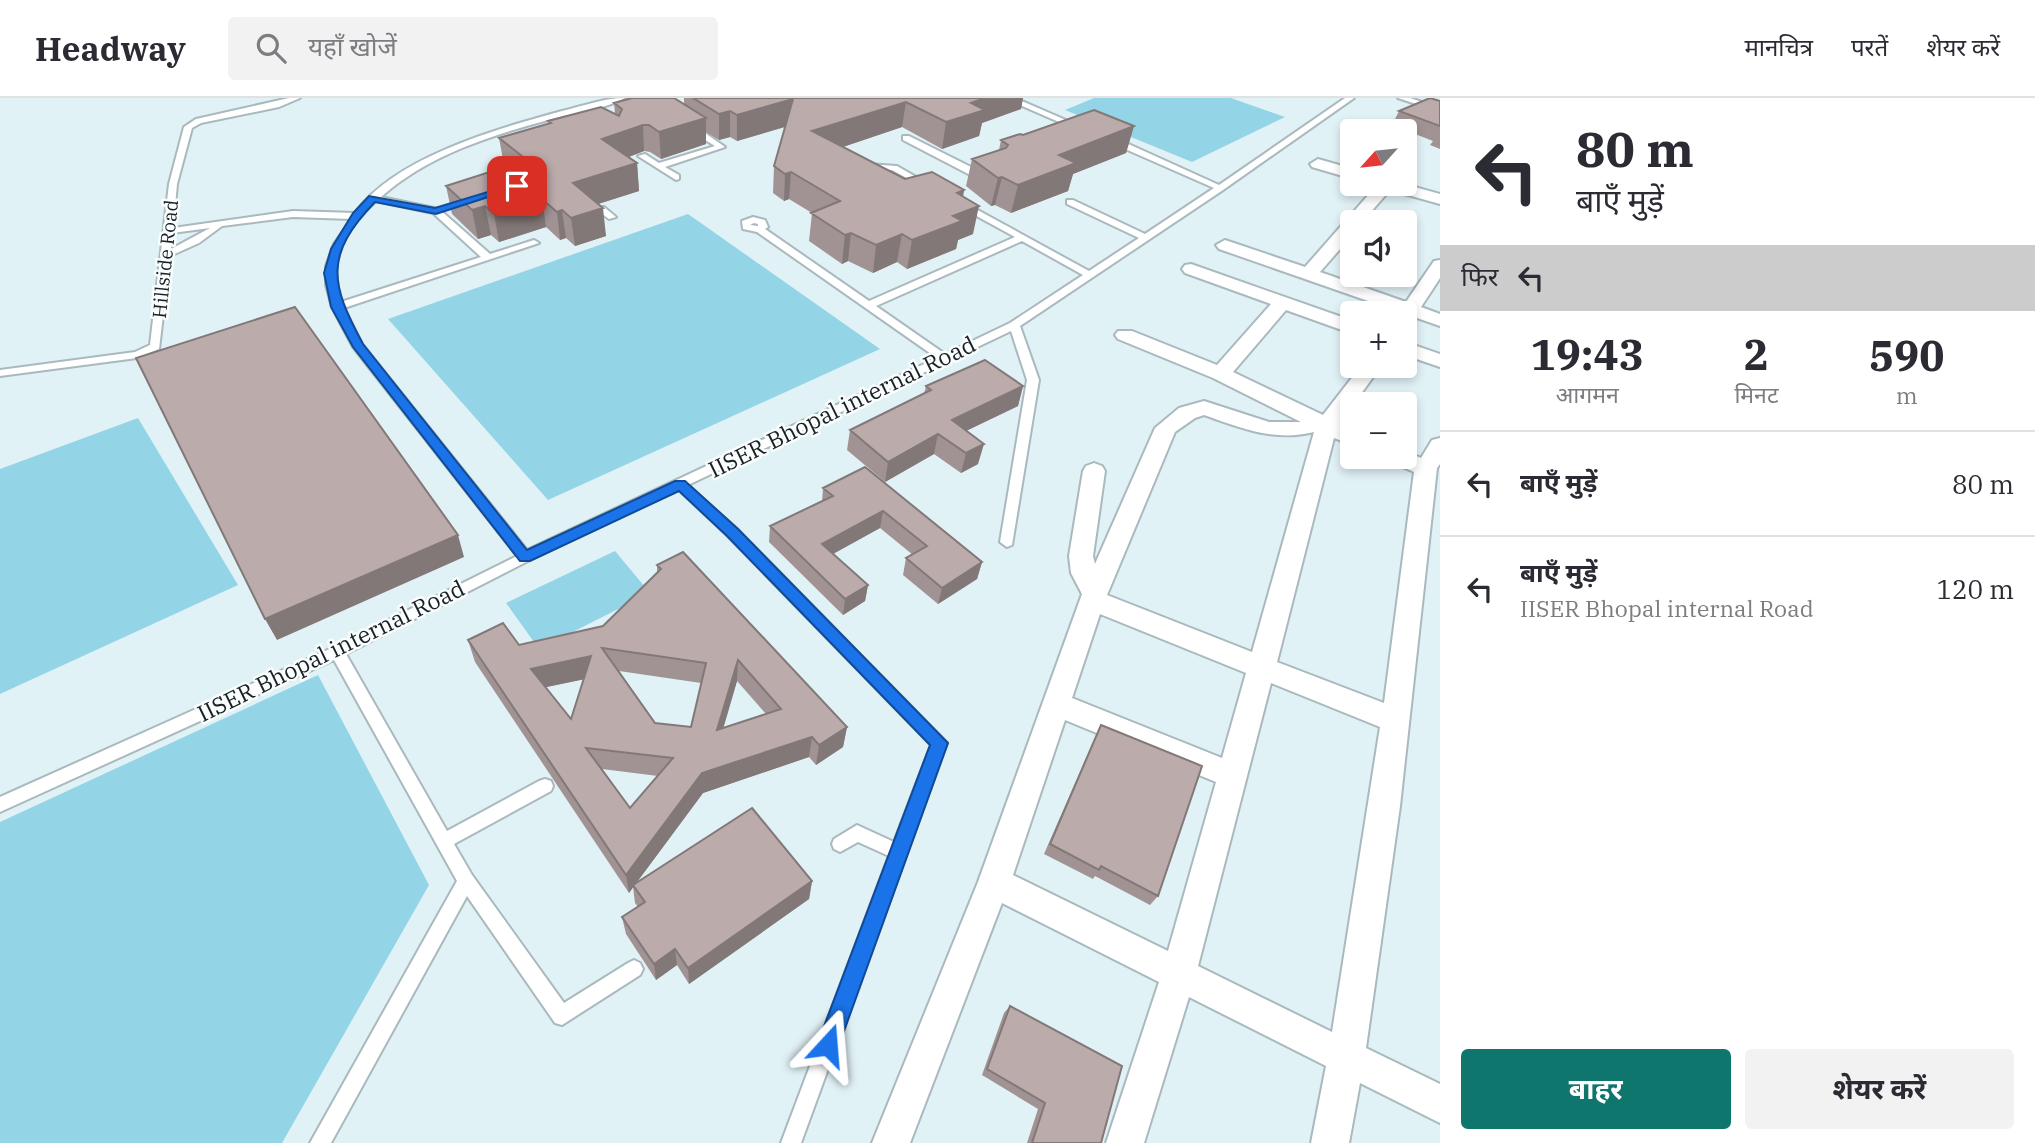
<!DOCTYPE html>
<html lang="hi">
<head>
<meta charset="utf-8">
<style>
	:root { --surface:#fff; --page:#f2f2f3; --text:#2b2b33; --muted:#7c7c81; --line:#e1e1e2; --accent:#0f766e }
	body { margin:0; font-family:"IBM Plex Serif","Noto Sans Devanagari",serif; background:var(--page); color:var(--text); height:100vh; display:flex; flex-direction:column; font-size:26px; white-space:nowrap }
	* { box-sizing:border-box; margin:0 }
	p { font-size:23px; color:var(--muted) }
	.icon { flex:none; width:38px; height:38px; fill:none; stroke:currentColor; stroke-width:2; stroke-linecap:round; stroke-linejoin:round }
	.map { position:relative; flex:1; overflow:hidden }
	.drawer { display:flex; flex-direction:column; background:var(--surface); width:595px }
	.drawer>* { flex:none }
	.top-card { background:#fff; color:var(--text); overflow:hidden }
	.needle { width:46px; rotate:243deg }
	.tools { position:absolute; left:1340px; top:21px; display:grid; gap:14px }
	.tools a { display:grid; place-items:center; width:77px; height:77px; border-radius:7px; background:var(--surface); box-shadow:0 4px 10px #0003; font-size:35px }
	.pin { position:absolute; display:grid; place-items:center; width:60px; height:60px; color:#fff; margin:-30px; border-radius:14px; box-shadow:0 4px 10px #0006 }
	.me { position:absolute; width:77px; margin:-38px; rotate:19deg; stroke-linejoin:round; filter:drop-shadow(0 0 5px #0008) }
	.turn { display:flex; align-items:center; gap:24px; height:147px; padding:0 21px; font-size:32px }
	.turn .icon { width:91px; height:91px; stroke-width:2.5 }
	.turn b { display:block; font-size:49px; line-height:60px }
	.then { display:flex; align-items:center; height:66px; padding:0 21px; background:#0003; gap:14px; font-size:26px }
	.eta { display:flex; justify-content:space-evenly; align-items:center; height:119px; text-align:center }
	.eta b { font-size:42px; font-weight:700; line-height:49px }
	.cta { display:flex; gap:14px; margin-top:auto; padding:14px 21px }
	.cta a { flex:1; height:80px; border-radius:7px; background:var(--accent); color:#fff; font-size:28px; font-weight:700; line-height:80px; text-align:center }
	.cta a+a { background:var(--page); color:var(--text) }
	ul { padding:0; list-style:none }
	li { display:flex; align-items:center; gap:21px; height:105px; padding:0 21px; border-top:2px solid var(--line) }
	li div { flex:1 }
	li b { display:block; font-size:26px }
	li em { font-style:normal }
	header { display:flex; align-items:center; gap:42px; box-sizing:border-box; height:98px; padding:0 35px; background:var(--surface); border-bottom:2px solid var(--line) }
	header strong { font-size:33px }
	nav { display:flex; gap:38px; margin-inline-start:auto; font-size:24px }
	.search { width:490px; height:63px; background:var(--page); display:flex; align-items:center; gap:18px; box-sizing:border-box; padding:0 24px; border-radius:7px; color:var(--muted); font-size:26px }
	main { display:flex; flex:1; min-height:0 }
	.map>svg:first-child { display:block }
	.green { fill:#93d5e6 }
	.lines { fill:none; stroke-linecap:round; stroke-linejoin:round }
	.service-casing { stroke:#a9b9bd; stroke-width:4 }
	.minor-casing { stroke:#a9b9bd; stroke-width:4 }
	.service { fill:#fff; fill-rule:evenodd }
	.minor { fill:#fff; fill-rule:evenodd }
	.wall { fill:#a19393; fill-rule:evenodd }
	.shaded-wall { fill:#837878 }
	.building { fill:#bbabab; stroke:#837878; stroke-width:2; fill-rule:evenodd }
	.route { fill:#1a73e8; stroke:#114b97; stroke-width:2 }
	.labels { text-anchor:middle; stroke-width:5; stroke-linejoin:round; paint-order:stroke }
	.far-street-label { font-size:19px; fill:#1a2022; stroke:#f9fdfe }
	.street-label { font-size:23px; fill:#1a2022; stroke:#f9fdfe }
</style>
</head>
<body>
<header>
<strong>Headway</strong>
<div class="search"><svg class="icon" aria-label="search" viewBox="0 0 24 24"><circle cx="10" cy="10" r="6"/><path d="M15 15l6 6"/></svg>यहाँ खोजें</div>
<nav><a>मानचित्र</a><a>परतें</a><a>शेयर करें</a></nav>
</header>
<main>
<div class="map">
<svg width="1440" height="1045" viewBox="0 0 1440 1045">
	<rect width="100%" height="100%" fill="#e1f2f7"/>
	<path class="green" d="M1094,0H1231L1285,19L1192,64L1065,12Z
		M688,116L880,251L548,402L388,221Z
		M138,320L238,487L0,596V371Z
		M615,453L650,495L539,551L506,505Z
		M318,577L429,787L282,1045H0V724Z"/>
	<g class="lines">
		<defs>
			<path id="service" d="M289,0H300L279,9L201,25L192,30L177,86L173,130L293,113L355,115C395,59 497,31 562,13C583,8 604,0 625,0C605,11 575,15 552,21C492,37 428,57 381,99L439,111L490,156L534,142L539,145L344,210L362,246L527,452L937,260L757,134L743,131L742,123L753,119L765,122L768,129L765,131L869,203L1015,139L960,109V105L963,104L1089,173L1139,140L1067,106V102H1073L1145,136L1214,90L1107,43V39H1113L1219,87L1345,0H1354L1223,92L1020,228L1039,282L1012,447L1007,449L1000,444L1027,282L1011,233L688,387L737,431L947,645L801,1045H781L889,758L858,744L840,754L834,751L832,746L834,741L857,727L894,744L931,647L727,437L678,391L530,462L346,556L447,733L539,683L545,681L551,683L553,688L551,693L454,746L472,777L564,905L628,865L634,862L640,865L643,871L640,877L562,927L555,925L467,798L331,1045H310L457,783L334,562L0,714V699L332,550L517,458L353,249L332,209L326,187V168L334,146L352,121L293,119L222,128L199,145L170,158L159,251L137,260L0,278V272L135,254L150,247L169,86L184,29L196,21ZM376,103L433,115L481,159L341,204C327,163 345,131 376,103ZM754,125L758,126V128L750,127ZM210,130L171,151L172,135ZM1022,143L1083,177L1010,225L945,256L876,208Z
				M1004,0H1015L1082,29L1075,31Z
				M1398,0H1410L1440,10V14Z
				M689,28H695L725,49L665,69L679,77V81L676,82L638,58L645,56L659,65L715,48L689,32Z
				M903,38H909L989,78L978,81L903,42Z
				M867,66L897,68L930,87L923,89L892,72L864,71L863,69Z
				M598,109H604L616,119L609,121L598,113Z"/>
			<path id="minor" d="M1318,61L1353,71V81L1312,69L1310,66Z
				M1378,86H1404L1440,96V106L1390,92L1362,124H1353V136L1320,174L1406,204L1434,163L1440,162V180L1421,209L1440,216V228L1219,151L1216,147L1225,142L1305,169Z
				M1191,166L1353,223V236L1286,212L1233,274L1323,317L1361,268H1381L1340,325L1353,331V347L1334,340L1277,564L1384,605L1414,374L1391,364L1388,359H1405V353L1421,360L1432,342L1440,340V366L1437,370L1400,708L1366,950L1440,986V1025L1360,985L1349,1045H1311L1326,968L1189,899L1144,1045H1106L1159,884L1002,805L910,1045H872L978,784L1082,496L1071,475L1069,458L1083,373L1086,368L1094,365L1102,368L1105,373L1093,458L1095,466L1155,330L1179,310L1204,303L1269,324H1301L1213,280L1118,241L1115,237L1118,233H1132L1217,267L1271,206L1185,175L1182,171L1185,167ZM1204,317C1241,330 1274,344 1314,334L1252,554L1107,497L1175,334L1195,320ZM1100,516L1246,575L1222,660L1072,600ZM1271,585L1380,629L1332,934L1198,868ZM1065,622L1216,684L1168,853L1013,777Z
				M1405,244L1440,256V269L1405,257Z"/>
		</defs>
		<use href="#service" class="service-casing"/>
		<use href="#minor" class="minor-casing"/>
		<use href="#service" class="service"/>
		<use href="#minor" class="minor"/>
	</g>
	<path class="wall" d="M684,0H1023L1021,11L982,25L979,38L942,51L902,29L843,49L905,81L964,92L963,99L973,136L958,142L956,151L907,171L897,164L873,175L848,163L842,166L809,143L812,115L789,101L784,103L773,95L774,68L785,29L737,43L730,39L719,42L706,34V46L661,61L650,54L644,53L629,59L637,65L639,93L598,106L606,138L575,148L566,140L560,142L546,129L499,144L491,137L478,141L452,116L446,88L506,69L504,67L499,40L548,26V23L615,16L614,5L684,6Z
		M1440,3V51L1430,47L1433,43L1392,27L1399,13Z
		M1134,28L1126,55L1073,76L1068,93L1011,115L995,107L991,108L966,88L972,61L999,52L1001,42L1023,37Z
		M926,288H1023L1018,308L966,333L978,366L961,375L934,356L885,384L847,352L850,332L924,296Z
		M865,369L982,464L977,481L938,506L903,477L906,460L913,457L880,430L833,456L868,487L865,503L843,517L769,444L770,428L822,404L823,390Z
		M657,467L847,629L843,649L816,667L809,659L703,695L636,785L812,783L809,801L689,886L677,867L656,882L626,836L622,819L638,809L635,805L633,789L629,795L475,564L468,542L519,547L603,528L657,474ZM619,573L701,585L691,629L655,625ZM584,581L571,621L546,589ZM737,583L766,616L723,630ZM602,671L658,678L630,710Z
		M1101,627L1158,798L1150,807L1095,778L1093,781L1044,756L1096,637Z
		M1010,908L1101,1045H1027L1038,1011L982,977L1004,915Z"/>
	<path class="shaded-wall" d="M985,0H1023L1021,11L982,25L979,38L942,51L946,24L971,5Z
		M793,1L791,27L737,43V17Z
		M906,4L902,29L810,60L812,33Z
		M730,13V39L719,42V16Z
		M706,20V46L661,61L659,34Z
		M643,27L644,53L605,68L602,41Z
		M1134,28L1126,55L1073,76L1068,93L1011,115L1018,87L1059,57Z
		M637,65L639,93L576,113L573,85Z
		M791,74L789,101L784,103L785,76Z
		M1002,79L995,107L991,108L998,80Z
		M964,92L960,115L979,108L973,136L958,142L956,151L907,171L912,142L957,95Z
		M542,101L546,129L499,144L494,116Z
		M485,108L491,137L478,141L472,112Z
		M603,110L606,138L575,148L571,120Z
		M562,112L566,140L560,142L557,114Z
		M851,135L848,163L842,166L845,137Z
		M902,136L897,164L873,175L876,147Z
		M1023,288L1018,308L947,342L952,322Z
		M938,336L934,356L885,384L888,364Z
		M984,346L978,366L961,375L966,355Z
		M883,413L880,430L820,463L822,446Z
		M458,437L464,459L277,542L265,521Z
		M982,464L977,481L938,506L942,490Z
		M868,487L865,503L843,517L845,501Z
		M591,558L595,579L537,591L531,571Z
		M738,562L737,583L717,652V632Z
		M847,629L843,649L816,667L819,647Z
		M812,639L809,659L703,695L629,795L626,777L702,675Z
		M812,783L809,801L689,886L688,870Z
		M675,851L677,867L656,882L654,866Z"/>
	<path class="building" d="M632,0H674L706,20L659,34L649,27H643L602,41L637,65L573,85L603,110L571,120L562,112L557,114L542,101L494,116L485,108L472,112L446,88L527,62L499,40L551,25L548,23L601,9L619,18L622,11L614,5Z
		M693,0H985L971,5L985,12L946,24L906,4L812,33L905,81L932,74L964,92L957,95L979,108L953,118L962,123L912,142L902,136L876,147L851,135L845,137L811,115L840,103L791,74L785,76L774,68L793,1L737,17L730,13L719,16Z
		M1430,0L1440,3V28L1399,13Z
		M1094,12L1134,28L1059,57L1076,65L1018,87L1002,79L998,80L972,61L1006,50L1008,47L1001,42L1020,36L1023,37Z
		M295,209L458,437L265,521L136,260Z
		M985,262L1023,288L952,322L984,346L966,355L938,336L888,364L850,332L931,292L926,288Z
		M865,369L982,464L942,490L906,460L927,448L883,413L822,446L868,487L845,501L770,428L833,398L823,390Z
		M683,454L847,629L819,647L812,639L702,675L626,777L468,542L503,525L519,547L603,528L661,471L657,467ZM602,550L706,565L691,629L655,625ZM591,558L571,621L531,571ZM738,562L781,611L717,632ZM586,650L673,660L630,710Z
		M1101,627L1202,668L1158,798L1101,768L1099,772L1050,746Z
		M752,710L812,783L688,870L675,851L654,866L622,819L645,804L633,787Z
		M1010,908L1122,968L1101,1045H1032L1045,1005L987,971Z"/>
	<path class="route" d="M514,86L522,88L436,116L375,104C324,157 330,185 363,246L527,452L675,383H685L738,431L948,645L839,947L836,955L828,958L821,955L817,947L930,647L727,438L679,393L530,463H520L353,249L331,209L324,175L331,151L353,115L369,98L435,110Z"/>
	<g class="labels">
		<g class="far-street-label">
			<text transform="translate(165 161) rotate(-84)" y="7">Hillside Road</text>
		</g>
		<g class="street-label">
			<text transform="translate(842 309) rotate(-26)" y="8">IISER Bhopal internal Road</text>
			<text transform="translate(331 553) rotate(-26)" y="8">IISER Bhopal internal Road</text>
		</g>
	</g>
</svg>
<div class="tools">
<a><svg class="needle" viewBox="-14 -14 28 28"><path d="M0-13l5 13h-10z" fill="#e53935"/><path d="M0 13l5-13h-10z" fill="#7c7c81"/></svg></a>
<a><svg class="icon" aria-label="sound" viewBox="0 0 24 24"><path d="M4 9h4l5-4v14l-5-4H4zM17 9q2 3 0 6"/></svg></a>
<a>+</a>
<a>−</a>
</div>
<div class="pin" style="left:517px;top:88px;background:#d93025"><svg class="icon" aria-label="arrive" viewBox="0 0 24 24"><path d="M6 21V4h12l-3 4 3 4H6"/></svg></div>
<svg class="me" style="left:828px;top:947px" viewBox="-20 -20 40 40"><path d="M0-17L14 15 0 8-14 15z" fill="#1a73e8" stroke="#fff" stroke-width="4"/></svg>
</div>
<section class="drawer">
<div class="top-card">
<div class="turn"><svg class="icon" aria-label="left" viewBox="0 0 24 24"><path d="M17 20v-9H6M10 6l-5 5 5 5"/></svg><div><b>80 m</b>बाएँ मुड़ें</div></div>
<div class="then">फिर<svg class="icon" aria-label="left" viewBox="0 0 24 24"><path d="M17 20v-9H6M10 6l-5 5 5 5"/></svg></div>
</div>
<div class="eta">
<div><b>19:43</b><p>आगमन</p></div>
<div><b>2</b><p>मिनट</p></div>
<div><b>590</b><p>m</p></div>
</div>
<ul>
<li><svg class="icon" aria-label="left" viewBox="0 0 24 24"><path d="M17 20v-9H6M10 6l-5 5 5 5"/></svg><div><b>बाएँ मुड़ें</b></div><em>80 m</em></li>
<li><svg class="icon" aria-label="left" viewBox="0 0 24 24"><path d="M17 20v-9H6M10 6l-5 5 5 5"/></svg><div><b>बाएँ मुड़ें</b><p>IISER Bhopal internal Road</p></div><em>120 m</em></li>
</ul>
<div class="cta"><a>बाहर</a><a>शेयर करें</a></div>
</section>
</main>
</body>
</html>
